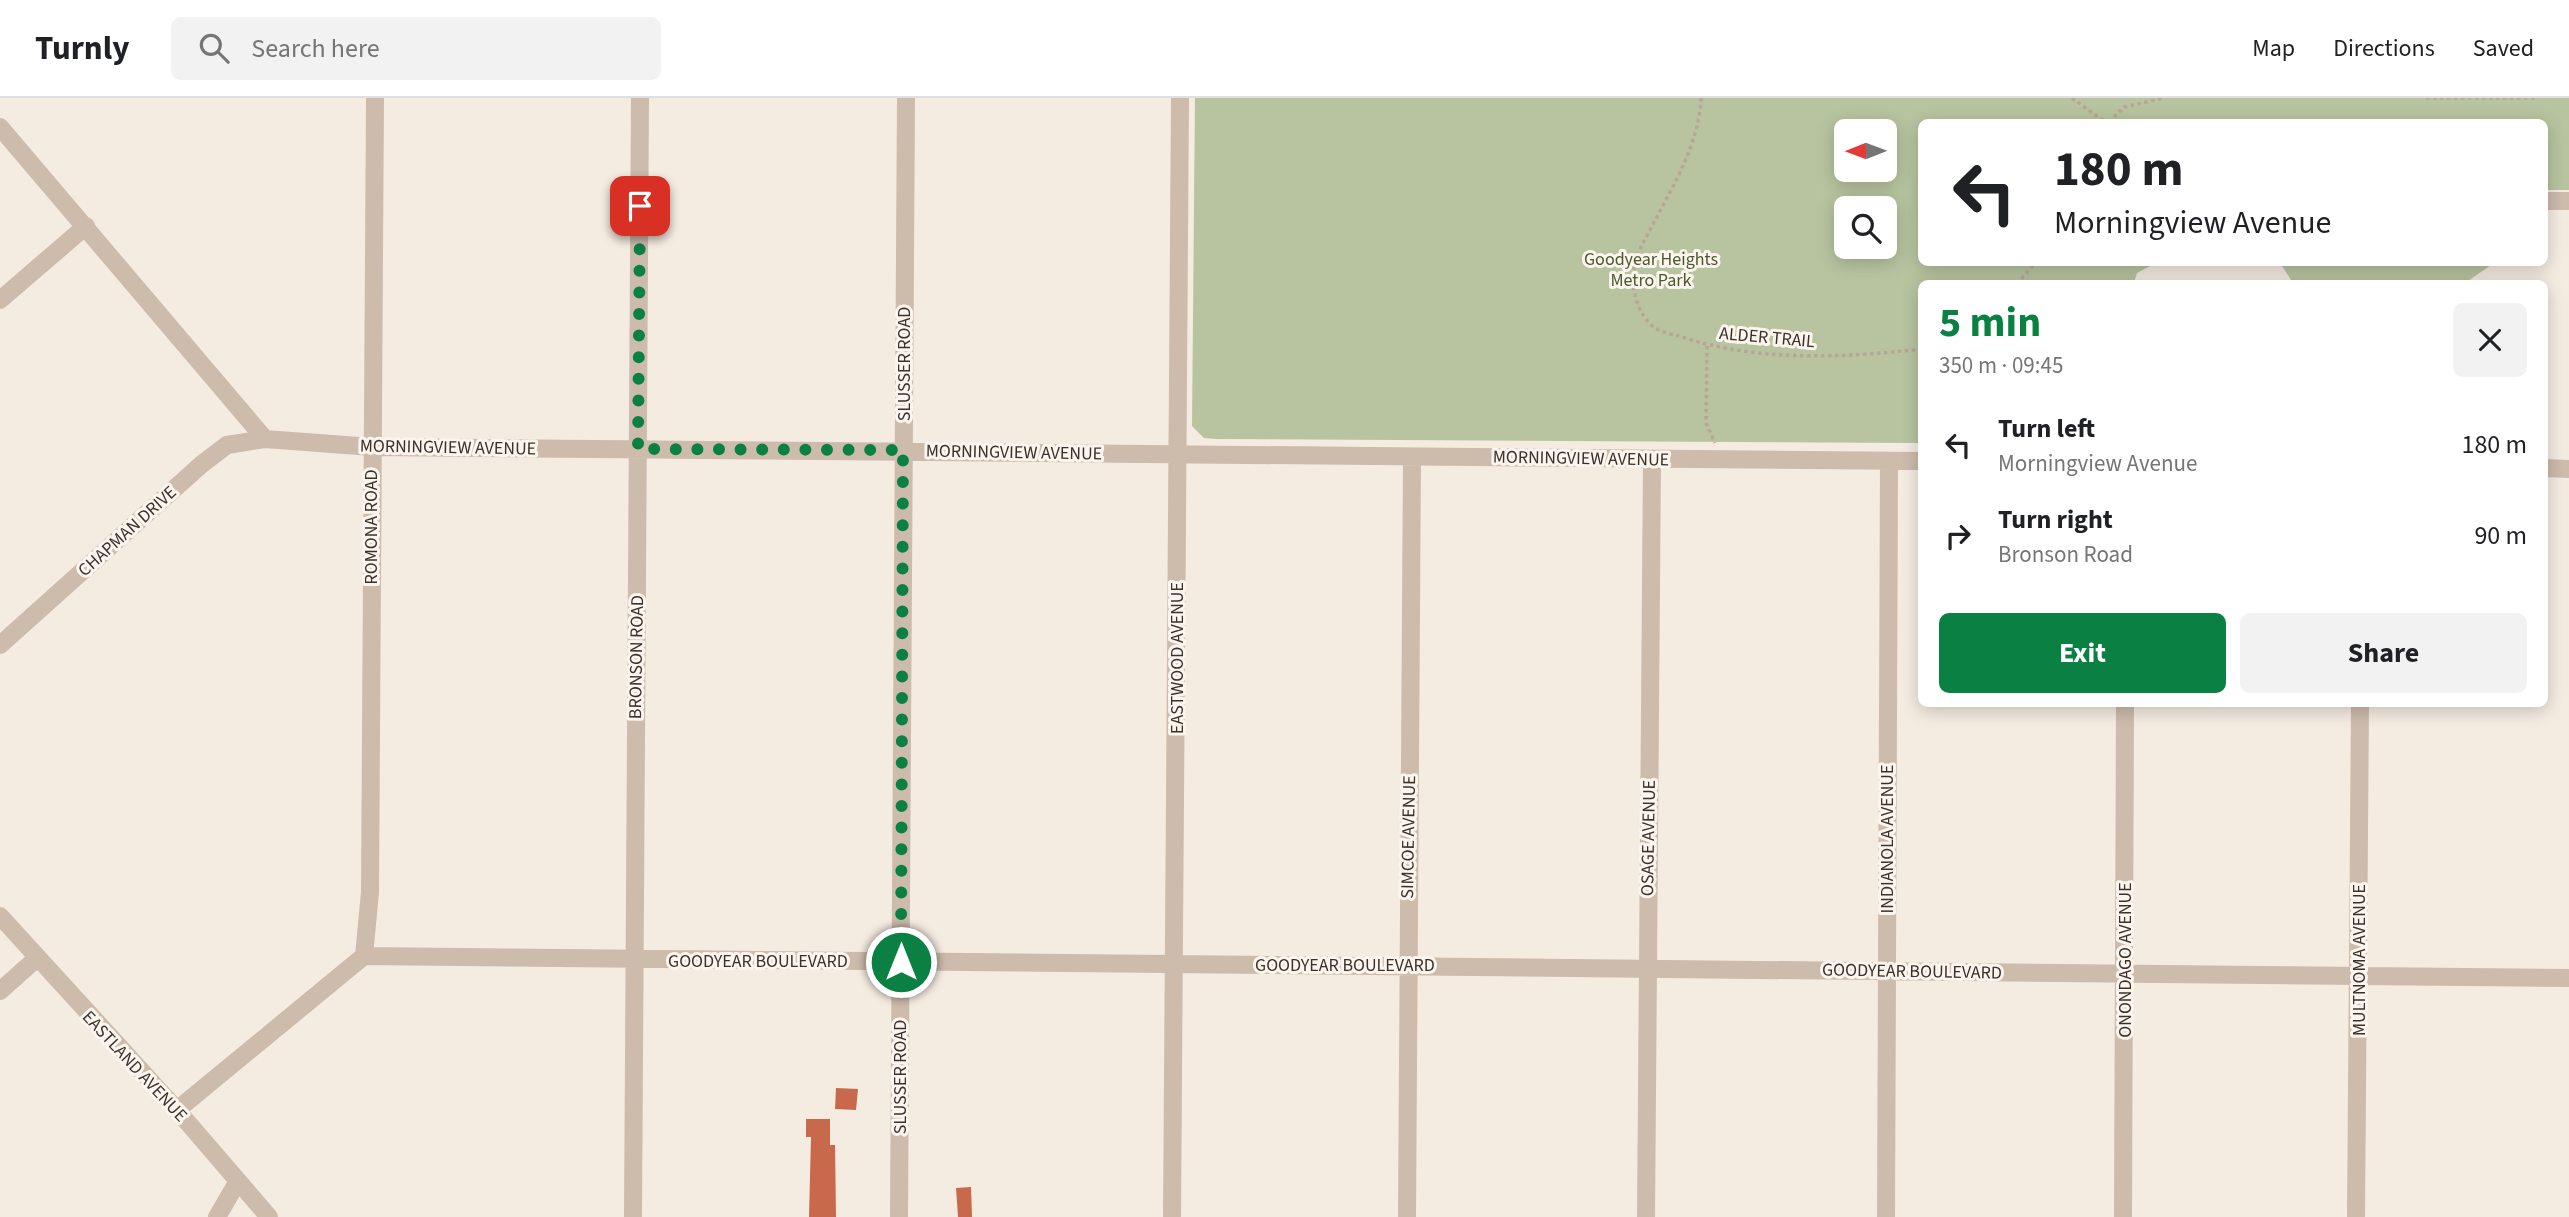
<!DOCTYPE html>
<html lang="en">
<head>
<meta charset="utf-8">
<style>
	:root { --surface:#fff; --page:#f2f2f2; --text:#202124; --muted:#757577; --line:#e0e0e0; --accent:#0b8043 }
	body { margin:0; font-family:"Source Sans 3",sans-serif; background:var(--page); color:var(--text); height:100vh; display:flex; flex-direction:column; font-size:26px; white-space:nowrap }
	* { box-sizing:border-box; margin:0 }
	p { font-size:23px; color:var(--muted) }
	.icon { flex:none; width:38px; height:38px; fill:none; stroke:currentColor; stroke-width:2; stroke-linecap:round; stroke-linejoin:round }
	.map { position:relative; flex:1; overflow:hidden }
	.drawer { position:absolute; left:1918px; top:182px; width:630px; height:427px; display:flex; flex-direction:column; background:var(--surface); border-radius:10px; box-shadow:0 4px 18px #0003 }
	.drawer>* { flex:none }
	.hud { position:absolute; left:1918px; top:21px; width:630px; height:147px; border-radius:10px; box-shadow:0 4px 18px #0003; background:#fff; color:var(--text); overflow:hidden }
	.needle { width:46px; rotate:269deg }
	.fabs { position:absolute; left:1834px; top:21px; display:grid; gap:14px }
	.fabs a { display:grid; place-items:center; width:63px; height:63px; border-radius:10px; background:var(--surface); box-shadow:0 4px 18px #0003; font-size:35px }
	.pin { position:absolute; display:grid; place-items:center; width:60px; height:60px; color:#fff; margin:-30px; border-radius:14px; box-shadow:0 4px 10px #0006 }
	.me { position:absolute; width:77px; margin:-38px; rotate:0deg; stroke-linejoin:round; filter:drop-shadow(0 0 5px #0008) }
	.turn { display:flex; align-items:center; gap:24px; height:147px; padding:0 21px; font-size:32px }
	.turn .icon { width:91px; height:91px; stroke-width:2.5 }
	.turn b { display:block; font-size:49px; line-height:60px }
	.round { display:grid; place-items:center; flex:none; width:74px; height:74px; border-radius:10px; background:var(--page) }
	.summary { display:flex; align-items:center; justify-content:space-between; height:119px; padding:0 21px }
	h1 { font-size:42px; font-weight:700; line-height:52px; color:var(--accent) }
	.action { display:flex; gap:14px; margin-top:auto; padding:14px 21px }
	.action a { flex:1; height:80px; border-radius:10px; background:var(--accent); color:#fff; font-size:28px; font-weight:700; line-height:80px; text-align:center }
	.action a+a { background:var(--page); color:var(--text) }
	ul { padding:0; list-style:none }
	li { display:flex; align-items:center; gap:21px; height:91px; padding:0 21px }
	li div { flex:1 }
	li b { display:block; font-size:26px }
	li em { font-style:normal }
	header { display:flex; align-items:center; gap:42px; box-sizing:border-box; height:98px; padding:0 35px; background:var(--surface); border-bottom:2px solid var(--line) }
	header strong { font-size:33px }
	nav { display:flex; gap:38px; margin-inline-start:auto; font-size:24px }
	.search { width:490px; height:63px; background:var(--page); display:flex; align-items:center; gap:18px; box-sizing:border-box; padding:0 24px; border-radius:10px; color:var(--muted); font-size:26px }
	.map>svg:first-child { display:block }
	.green { fill:#b8c4a0; fill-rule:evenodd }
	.building { fill:#c8694b }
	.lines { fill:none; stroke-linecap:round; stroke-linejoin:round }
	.path { stroke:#b9a596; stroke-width:3.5; stroke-dasharray:3.5 3.5; stroke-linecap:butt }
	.minor { stroke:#cdbbac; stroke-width:18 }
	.route { stroke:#0b8043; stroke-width:12; stroke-dasharray:0 21.6 }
	.labels { text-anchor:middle; stroke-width:6; stroke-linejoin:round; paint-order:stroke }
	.park-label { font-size:18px; fill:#4a5a2e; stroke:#fbf5ee }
	.street-label { font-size:18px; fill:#3b302b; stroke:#fbf5ee }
</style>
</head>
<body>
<header>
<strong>Turnly</strong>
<div class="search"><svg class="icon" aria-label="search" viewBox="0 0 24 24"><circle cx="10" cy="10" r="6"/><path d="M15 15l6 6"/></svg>Search here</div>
<nav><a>Map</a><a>Directions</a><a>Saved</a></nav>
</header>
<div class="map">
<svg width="2569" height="1119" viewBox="0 0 2569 1119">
	<rect width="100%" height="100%" fill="#f4ebe1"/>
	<path class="green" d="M1195,0H2569V92H2545L2544,24H1922V164L2156,165L2137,175L2134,185L1922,186L1921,345L1216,341L1204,340L1192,328ZM1846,33H1885V72H1846ZM1846,110H1885V149H1846Z
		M2280,165H2494L2465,185H2293Z"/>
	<path class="building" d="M836,990L858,991L856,1012L835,1011Z
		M806,1021H830V1047H835L836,1119H809L811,1039H806Z
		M971,1089L972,1119H958L956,1090Z"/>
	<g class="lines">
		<path class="path" d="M1701,0C1699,46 1673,88 1652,128C1647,139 1639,150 1636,162C1629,183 1635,215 1654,229C1660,234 1671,236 1679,238C1756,264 1842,260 1922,251
			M2072,0L2105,24
			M2426,0H2536
			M2109,24L2124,9L2164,0
			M2017,186L2036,164
			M1707,248L1706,325L1715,345"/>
		<path class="minor" d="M0,29L265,341L372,349L1922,363
			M2544,103H2569
			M0,202L86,128
			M2544,370L2569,371
			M0,547L202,366L227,347L265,341
			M0,818L177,1012L269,1119
			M364,858L370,794L375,0
			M0,893L36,861
			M177,1012L364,858L2569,880
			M217,1119L238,1083
			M633,1119L640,0
			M899,1119L906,0
			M1172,1119L1180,0
			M1407,1119L1412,359
			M1646,1119L1652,361
			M1886,1119L1889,363
			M2123,1119L2125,606
			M2356,1119L2360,606"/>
	</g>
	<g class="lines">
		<path class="route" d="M640,108L638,351L903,352L901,864"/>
	</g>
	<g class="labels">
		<g class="park-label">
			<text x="1651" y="167">Goodyear Heights<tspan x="1651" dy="21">Metro Park</tspan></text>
		</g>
		<g class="street-label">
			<text transform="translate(1767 239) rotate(5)" y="6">ALDER TRAIL</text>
			<text transform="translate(904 266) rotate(-90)" y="6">SLUSSER ROAD</text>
			<text transform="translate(448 349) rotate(1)" y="6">MORNINGVIEW AVENUE</text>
			<text transform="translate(1014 354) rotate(1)" y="6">MORNINGVIEW AVENUE</text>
			<text transform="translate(1581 360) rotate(1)" y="6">MORNINGVIEW AVENUE</text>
			<text transform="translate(371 429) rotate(-90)" y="6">ROMONA ROAD</text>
			<text transform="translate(127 433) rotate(-42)" y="6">CHAPMAN DRIVE</text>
			<text transform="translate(636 559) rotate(-89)" y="6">BRONSON ROAD</text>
			<text transform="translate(1177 560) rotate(-90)" y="6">EASTWOOD AVENUE</text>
			<text transform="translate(1408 739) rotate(-89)" y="6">SIMCOE AVENUE</text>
			<text transform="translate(1648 740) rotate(-89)" y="6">OSAGE AVENUE</text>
			<text transform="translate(1887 741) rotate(-90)" y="6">INDIANOLA AVENUE</text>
			<text transform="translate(2125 862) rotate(-90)" y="6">ONONDAGO AVENUE</text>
			<text transform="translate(2359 862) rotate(-90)" y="6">MULTNOMA AVENUE</text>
			<text x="758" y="869">GOODYEAR BOULEVARD</text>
			<text x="1345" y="873">GOODYEAR BOULEVARD</text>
			<text transform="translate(1912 873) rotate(1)" y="6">GOODYEAR BOULEVARD</text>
			<text transform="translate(135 968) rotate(47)" y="6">EASTLAND AVENUE</text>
			<text transform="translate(900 979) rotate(-90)" y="6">SLUSSER ROAD</text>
		</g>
	</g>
</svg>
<div class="fabs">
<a><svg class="needle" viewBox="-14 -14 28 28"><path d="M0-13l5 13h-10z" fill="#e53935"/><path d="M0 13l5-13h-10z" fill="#757577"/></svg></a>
<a><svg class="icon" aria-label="search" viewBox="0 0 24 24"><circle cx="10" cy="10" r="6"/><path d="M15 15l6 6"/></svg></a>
</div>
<div class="pin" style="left:640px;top:108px;background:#d93025"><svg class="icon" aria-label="arrive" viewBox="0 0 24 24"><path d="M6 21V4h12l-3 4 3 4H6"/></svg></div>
<svg class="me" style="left:901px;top:864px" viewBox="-20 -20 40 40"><circle r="17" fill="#0b8043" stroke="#fff" stroke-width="3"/><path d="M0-11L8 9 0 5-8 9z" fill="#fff"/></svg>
<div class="hud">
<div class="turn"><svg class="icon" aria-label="left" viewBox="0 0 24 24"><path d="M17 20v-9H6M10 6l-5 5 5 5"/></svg><div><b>180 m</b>Morningview Avenue</div></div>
</div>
<section class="drawer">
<div class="summary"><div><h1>5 min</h1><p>350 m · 09:45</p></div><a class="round"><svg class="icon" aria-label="close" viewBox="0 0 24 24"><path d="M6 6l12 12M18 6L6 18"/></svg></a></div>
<ul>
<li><svg class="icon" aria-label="left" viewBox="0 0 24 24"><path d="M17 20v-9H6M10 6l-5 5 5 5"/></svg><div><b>Turn left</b><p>Morningview Avenue</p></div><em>180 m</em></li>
<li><svg class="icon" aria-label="right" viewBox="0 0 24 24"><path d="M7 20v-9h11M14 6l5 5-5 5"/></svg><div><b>Turn right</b><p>Bronson Road</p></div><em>90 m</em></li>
</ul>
<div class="action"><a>Exit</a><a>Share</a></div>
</section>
</div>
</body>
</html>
